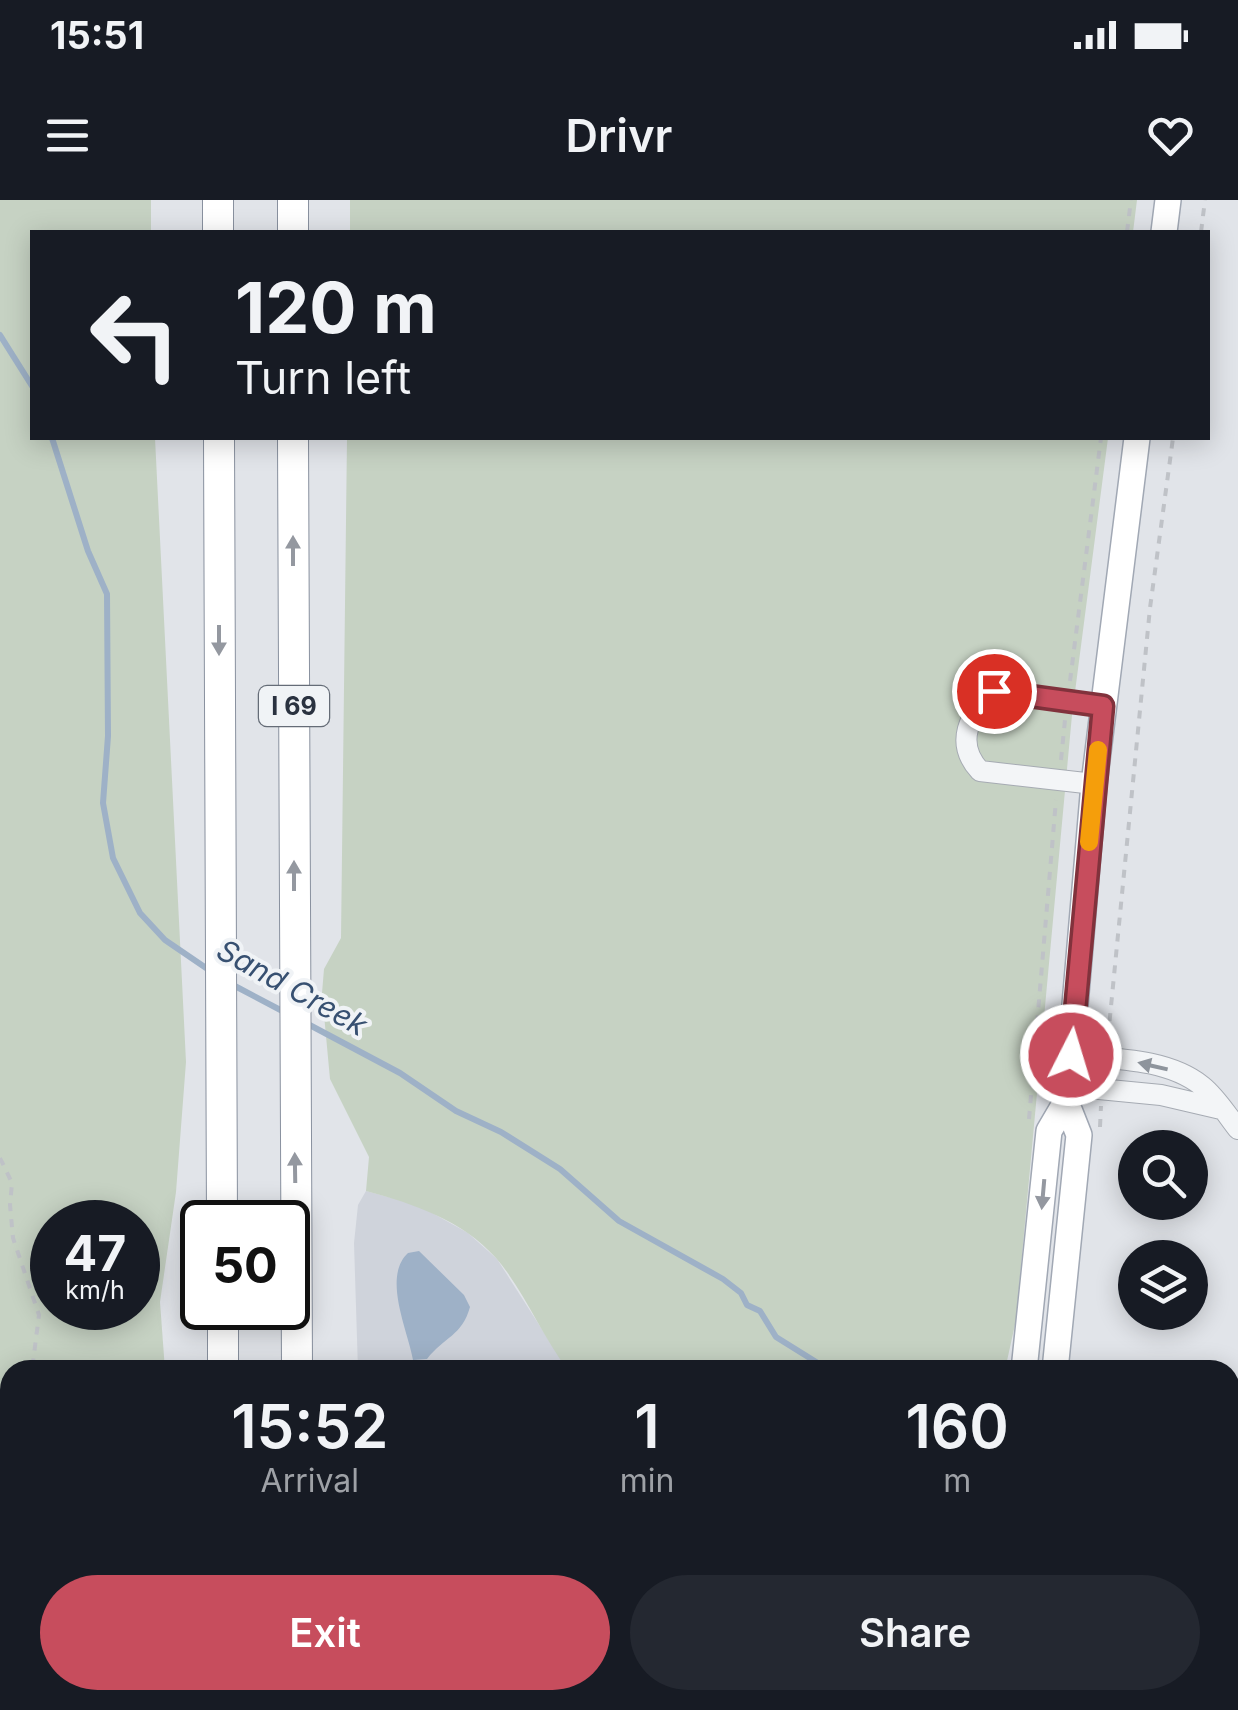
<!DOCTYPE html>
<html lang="en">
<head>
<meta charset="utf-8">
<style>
	:root { --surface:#171b24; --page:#242831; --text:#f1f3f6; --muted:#9ea1a6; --accent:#c74d5d }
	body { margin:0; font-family:Inter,sans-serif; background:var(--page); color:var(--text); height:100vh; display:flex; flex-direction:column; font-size:38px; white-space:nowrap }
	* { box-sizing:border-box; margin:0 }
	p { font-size:32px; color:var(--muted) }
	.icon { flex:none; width:55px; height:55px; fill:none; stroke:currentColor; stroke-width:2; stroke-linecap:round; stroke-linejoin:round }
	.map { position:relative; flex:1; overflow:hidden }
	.details { position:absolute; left:0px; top:1160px; width:1240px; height:350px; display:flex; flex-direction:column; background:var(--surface); border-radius:30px 30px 0 0; box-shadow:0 5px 25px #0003 }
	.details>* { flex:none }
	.top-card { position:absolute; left:30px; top:30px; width:1180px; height:210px; border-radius:0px; box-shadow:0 5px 25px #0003; background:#171b24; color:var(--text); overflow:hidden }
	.buttons { position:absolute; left:1118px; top:930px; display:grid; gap:20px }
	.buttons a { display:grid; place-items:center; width:90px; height:90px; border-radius:50%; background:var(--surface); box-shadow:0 5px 25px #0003; font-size:50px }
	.speed { position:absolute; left:30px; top:1000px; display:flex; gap:20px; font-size:50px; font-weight:700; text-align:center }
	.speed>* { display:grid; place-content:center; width:130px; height:130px; border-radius:50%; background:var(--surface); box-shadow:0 5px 25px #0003; line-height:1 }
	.speed small { font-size:25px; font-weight:400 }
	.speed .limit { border:5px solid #111; border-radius:15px; background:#fff; color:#111 }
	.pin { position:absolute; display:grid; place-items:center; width:85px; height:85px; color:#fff; margin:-42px; border:5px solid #fff; border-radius:50%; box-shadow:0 2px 10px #0007 }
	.me { position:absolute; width:110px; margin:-55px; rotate:5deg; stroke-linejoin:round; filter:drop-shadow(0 0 8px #0008) }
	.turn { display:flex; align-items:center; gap:35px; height:210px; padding:0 40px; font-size:45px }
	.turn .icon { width:130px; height:130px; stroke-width:2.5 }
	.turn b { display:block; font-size:70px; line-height:85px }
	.eta { display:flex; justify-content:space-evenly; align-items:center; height:170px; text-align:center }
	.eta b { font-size:60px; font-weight:600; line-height:70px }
	.button { display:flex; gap:20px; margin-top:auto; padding:20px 40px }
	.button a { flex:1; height:115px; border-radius:60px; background:var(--accent); color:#fff; font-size:40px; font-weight:600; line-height:115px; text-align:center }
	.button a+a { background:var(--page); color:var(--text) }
	.status { display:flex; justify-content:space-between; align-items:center; height:70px; padding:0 50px; background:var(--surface); direction:ltr }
	.status svg { height:28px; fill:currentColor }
	header { display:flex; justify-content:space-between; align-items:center; height:130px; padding:0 40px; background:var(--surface); font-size:45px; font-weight:600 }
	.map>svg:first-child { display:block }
	.built { fill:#cfd3db }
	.green { fill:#c6d2c3; fill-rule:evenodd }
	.water { fill:#9eb1c7 }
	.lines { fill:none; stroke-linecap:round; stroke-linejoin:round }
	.stream { stroke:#9eb1c7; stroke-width:6 }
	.minor-casing { stroke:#a6abb3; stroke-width:22 }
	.major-casing { stroke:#a1a8b4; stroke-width:28 }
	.highway-casing { stroke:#89919f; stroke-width:32 }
	.path { stroke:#bfc2c7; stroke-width:4; stroke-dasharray:8 8; stroke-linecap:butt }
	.minor { stroke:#f3f5f7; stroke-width:20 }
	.major { stroke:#fff; stroke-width:25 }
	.highway { stroke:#fff; stroke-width:30 }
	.oneway { fill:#9498a0 }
	.oneway2 { fill:#8e949c }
	.route-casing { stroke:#81323c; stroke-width:25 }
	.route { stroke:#c74d5d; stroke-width:18 }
	.slow { stroke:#f59e0b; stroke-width:18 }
	.labels { text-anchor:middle; stroke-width:8; stroke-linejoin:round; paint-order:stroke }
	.shield { fill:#f0f3f6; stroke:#656c77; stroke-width:2.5 }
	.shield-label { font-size:25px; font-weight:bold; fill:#2a3240 }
	.water-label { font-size:30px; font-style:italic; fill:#375071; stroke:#f0f3f6 }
</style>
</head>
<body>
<div class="status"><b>15:51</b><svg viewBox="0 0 49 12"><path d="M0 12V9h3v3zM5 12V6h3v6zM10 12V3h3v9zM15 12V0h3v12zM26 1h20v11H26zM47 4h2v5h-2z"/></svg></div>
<header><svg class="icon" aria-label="menu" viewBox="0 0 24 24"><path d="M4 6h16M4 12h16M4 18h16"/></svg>Drivr<svg class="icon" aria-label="heart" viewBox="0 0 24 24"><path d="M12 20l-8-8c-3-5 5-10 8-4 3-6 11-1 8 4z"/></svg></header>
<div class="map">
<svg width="1238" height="1510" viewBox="0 0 1238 1510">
	<rect width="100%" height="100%" fill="#e1e4e9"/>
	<path class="built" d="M366,991L418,1005L468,1033L497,1059L568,1170H358L354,1043L358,1005Z
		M373,1500H955L954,1510H374Z"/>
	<path class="green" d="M0,0H151V32H32V238H155L186,862L176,992L160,1102L165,1170H10V1358L0,1357ZM138,1022V1108H52V1022Z
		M350,0H1137L1133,32H350Z
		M347,238H1108L1072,515L1016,1120L1005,1170H568C542,1136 523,1089 496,1058C462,1020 414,1004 366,991L369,957L330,879L322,793L324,769L341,738Z
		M1230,1217L1238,1220V1433L1230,1431Z"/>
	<path class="water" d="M419,1051L464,1095L470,1107C462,1136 444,1137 427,1159L413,1160C408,1131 382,1077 408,1053Z"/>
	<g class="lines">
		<path class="stream" d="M0,135L32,186
			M52,238L88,351L107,394L108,536L103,603L113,658L140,713L165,740L209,770
			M233,785L288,814
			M304,822L400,873L456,911L501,932L560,969L619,1021L723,1079L741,1093L747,1105L760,1111L776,1137L829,1170
			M1230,1354L1238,1358"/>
		<defs>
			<path id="minor" d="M1094,584L980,571C954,543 969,514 994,491L1103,506
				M1071,855C1113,859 1167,858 1202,886C1216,897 1227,915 1238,929
				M1068,886L1161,895L1221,909
				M442,1510L444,1500
				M551,1510L552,1500
				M763,1510L764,1500"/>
			<path id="major" d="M1164,32L1168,0
				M1024,1170L1049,931L1066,902L1068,886L1094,584L1137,238
				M1055,1170L1079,935L1066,902
				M978,1510L979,1500
				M1014,1510L1015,1500"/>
			<path id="highway" d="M218,0V32
				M293,0V32
				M219,238L222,1022
				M293,238L297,1170
				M223,1108V1170
				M250,1500L251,1510
				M324,1500L325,1510"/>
		</defs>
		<use href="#minor" class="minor-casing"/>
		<use href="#major" class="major-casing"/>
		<use href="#highway" class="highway-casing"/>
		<path class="path" d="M1127,32L1131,0
			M1201,32L1205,0
			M1070,481L1101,238
			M1061,560L1065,520
			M1108,837L1150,408L1173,238
			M1029,919L1056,600
			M1100,927L1101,906
			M0,958L12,983L10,1005L13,1038L39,1115L32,1170
			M0,1336H10"/>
		<use href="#minor" class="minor"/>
		<use href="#major" class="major"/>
		<use href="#highway" class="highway"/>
	</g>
	<defs><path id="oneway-solid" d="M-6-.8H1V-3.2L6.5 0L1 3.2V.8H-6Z" transform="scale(2.5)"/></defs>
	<g class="oneway">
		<use href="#oneway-solid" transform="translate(293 351) rotate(-90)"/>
		<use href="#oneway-solid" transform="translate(219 440) rotate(90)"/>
		<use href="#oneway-solid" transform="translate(294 676) rotate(-90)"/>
		<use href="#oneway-solid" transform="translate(295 968) rotate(-91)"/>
		<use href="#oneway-solid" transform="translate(1043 994) rotate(95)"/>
	</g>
	<use class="oneway2" href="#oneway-solid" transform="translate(1153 866) rotate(-167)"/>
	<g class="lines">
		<defs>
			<path id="route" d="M994,491L1103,506L1071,855"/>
		</defs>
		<use href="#route" class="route-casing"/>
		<use href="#route" class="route"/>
		<path class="slow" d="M1089,642L1098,550"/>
	</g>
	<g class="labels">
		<rect class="shield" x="259" y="486" width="70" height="40" rx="8"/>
		<g class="shield-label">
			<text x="294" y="515">I 69</text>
		</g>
		<g class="water-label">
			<text transform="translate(292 788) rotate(29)" y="10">Sand Creek</text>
		</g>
	</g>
</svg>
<div class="buttons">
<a><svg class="icon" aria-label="search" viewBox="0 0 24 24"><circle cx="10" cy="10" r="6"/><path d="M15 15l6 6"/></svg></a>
<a><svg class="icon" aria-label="layers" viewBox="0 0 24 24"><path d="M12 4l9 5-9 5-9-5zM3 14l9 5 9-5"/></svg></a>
</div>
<div class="speed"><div>47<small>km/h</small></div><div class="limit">50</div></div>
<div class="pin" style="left:994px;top:491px;background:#d93025"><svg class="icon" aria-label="arrive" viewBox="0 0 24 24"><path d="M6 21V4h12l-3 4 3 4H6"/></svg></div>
<svg class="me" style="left:1071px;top:855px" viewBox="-20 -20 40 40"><circle r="17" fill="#c74d5d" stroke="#fff" stroke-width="3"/><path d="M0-11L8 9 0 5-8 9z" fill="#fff"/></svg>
<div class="top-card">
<div class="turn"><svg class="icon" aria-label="left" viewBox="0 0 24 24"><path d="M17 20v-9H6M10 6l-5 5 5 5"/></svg><div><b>120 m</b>Turn left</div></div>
</div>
<section class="details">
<div class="eta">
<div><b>15:52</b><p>Arrival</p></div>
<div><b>1</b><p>min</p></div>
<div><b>160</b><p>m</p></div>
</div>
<div class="button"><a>Exit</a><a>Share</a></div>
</section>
</div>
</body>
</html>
